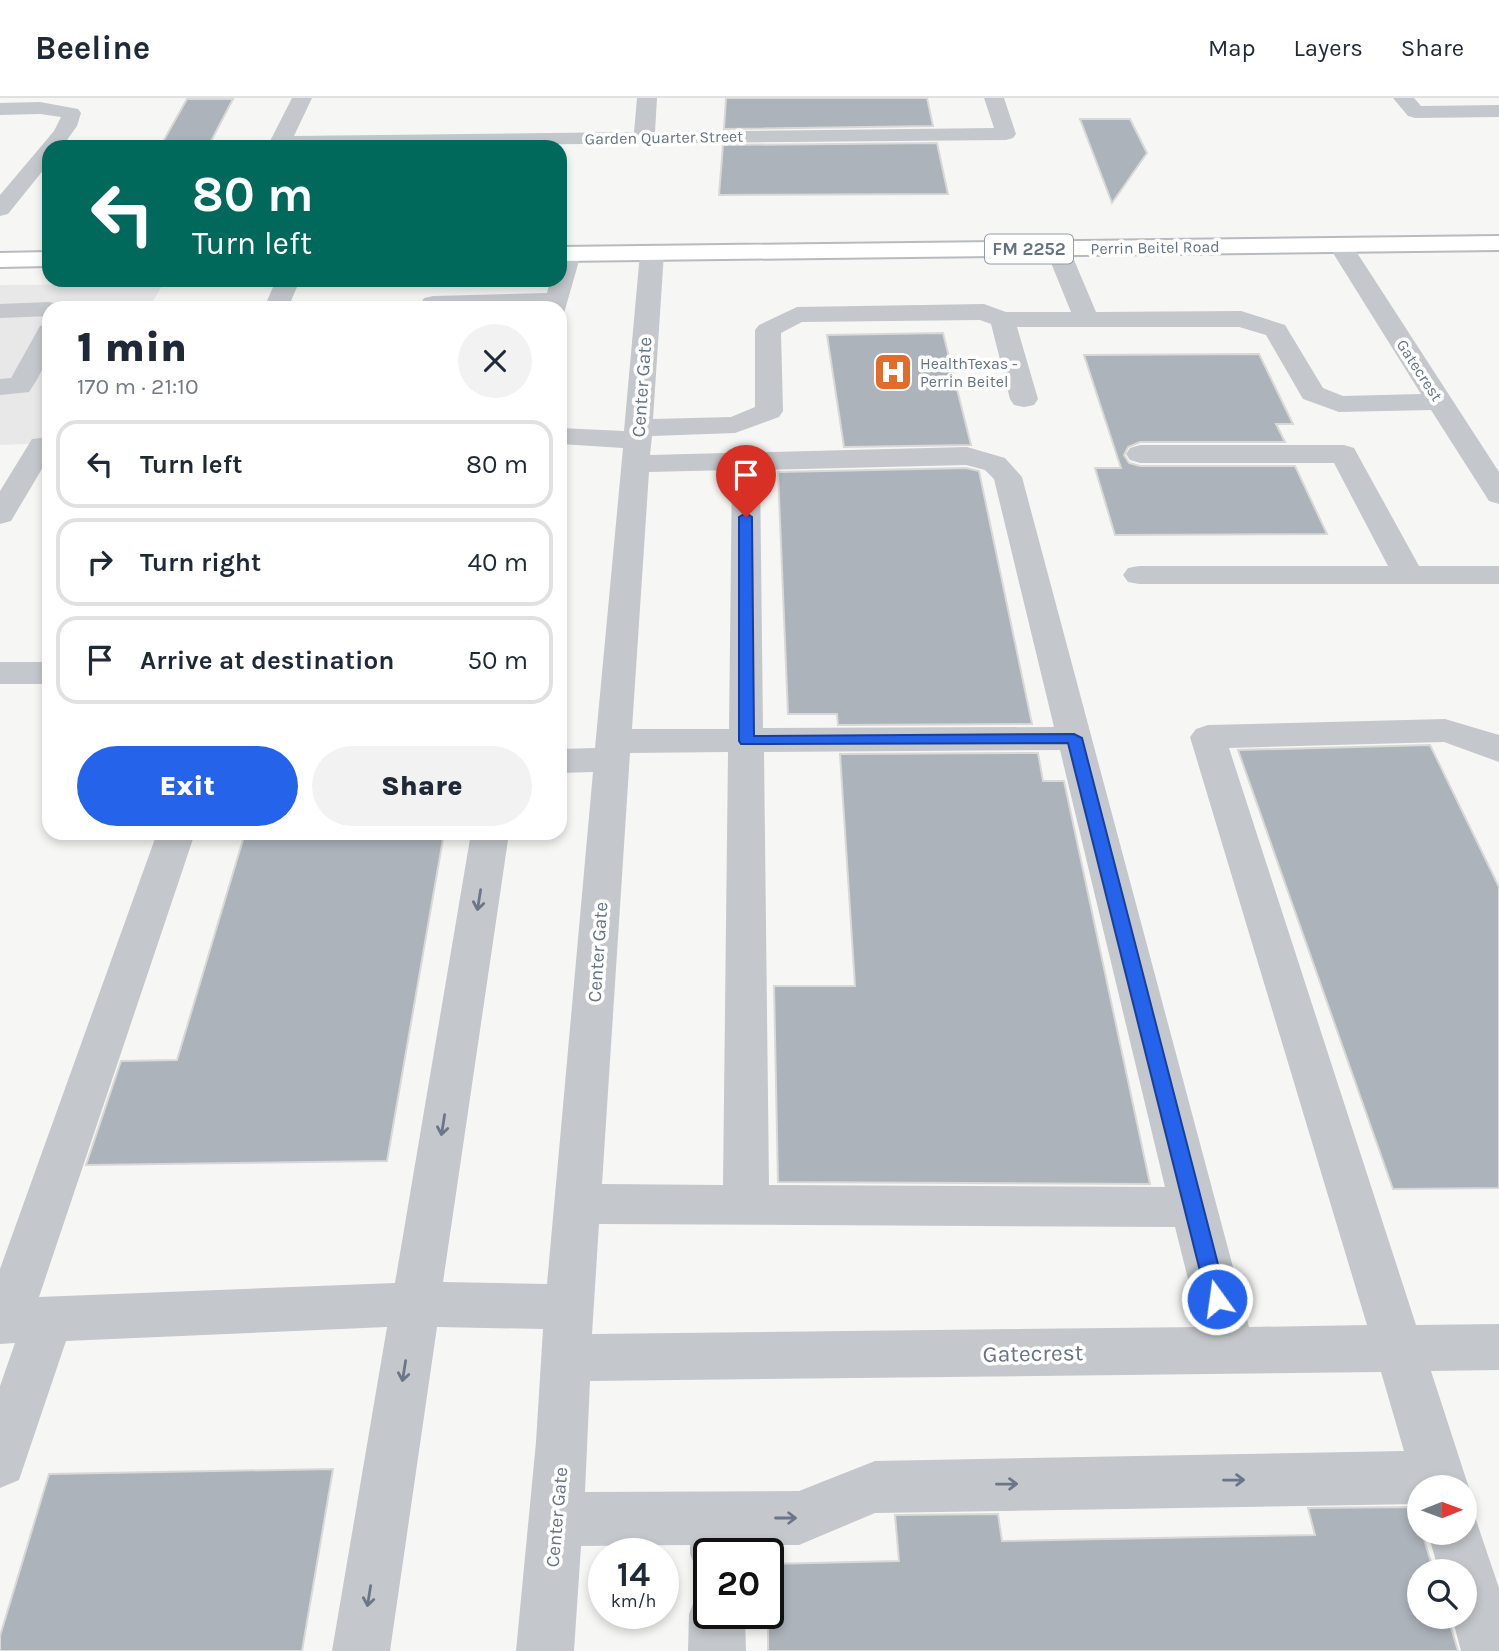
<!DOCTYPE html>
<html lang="en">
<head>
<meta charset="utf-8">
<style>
	:root { --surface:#fff; --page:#f2f2f3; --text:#1f2937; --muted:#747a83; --line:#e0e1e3; --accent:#2563eb }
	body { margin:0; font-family:Karla,sans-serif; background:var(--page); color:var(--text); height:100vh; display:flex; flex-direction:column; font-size:26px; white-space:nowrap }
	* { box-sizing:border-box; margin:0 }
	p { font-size:23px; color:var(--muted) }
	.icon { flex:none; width:38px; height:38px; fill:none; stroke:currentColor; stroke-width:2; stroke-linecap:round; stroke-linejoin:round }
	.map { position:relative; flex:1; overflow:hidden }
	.sheet { position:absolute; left:42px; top:203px; width:525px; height:539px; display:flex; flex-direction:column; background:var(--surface); border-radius:21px; box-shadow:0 4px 10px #0003 }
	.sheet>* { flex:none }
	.guide { position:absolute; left:42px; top:42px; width:525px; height:147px; border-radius:21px; box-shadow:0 4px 10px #0003; background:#00695c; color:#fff; overflow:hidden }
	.needle { width:46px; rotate:89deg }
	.tools { position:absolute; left:1407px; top:1377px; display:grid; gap:14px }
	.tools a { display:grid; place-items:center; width:70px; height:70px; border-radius:50%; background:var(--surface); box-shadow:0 4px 10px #0003; font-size:35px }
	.speed { position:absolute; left:588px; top:1440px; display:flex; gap:14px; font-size:35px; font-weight:700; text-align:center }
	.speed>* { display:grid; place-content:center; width:91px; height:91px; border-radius:50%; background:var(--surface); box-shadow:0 4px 10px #0003; line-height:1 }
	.speed small { font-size:18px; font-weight:400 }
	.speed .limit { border:4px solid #111; border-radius:10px; background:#fff; color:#111 }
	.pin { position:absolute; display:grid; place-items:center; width:60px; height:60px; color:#fff; margin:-72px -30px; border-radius:50% 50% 50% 0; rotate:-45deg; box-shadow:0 0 7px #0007 }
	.pin .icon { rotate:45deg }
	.me { position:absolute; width:77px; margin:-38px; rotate:346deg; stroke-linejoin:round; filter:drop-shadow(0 0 5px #0008) }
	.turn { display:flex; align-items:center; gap:24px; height:147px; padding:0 35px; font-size:32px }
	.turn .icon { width:91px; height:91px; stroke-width:2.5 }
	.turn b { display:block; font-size:49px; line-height:60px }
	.round { display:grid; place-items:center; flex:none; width:74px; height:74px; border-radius:37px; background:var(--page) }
	.overview { display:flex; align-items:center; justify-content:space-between; height:119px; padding:0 35px }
	h1 { font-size:42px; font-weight:800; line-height:52px }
	.cta { display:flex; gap:14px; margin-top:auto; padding:14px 35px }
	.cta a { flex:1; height:80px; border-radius:42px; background:var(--accent); color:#fff; font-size:28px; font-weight:800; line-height:80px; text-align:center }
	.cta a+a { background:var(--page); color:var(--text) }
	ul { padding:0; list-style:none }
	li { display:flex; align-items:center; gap:21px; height:88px; margin:0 14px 10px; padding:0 21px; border:4px solid var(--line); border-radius:21px }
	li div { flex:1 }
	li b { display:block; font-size:26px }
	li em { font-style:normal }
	header { display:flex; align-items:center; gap:42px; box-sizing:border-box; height:98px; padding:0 35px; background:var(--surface); border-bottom:2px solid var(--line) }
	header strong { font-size:33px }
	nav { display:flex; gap:38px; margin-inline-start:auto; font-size:24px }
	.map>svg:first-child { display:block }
	.built { fill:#e7e8e7 }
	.building { fill:#adb3ba; stroke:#d8d8d6; stroke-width:2 }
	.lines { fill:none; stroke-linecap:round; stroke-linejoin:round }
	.major-casing { stroke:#b7babf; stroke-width:4 }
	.minor { fill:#c4c7cb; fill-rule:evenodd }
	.major { fill:#fff; fill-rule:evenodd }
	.oneway { stroke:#6b7788 }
	.route { fill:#2563eb; stroke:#184099; stroke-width:2 }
	.labels { text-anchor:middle; stroke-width:7; stroke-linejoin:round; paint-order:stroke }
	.far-street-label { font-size:16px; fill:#667385; stroke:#fff }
	.far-poi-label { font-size:16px; fill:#667385; stroke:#fff; text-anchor:start }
	.shield { fill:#fff; stroke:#949daa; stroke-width:2 }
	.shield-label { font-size:18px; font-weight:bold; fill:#667385 }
	.street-label { font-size:19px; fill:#667385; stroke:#fff }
	.near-street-label { font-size:23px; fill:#667385; stroke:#fff }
</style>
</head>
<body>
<header>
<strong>Beeline</strong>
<nav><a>Map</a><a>Layers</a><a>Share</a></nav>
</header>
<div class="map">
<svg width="1499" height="1553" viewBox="0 0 1499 1553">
	<rect width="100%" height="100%" fill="#f6f7f4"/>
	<path class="built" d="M163,186L149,210H49V345L0,347V187Z"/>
	<path class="building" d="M726,0H927L933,28L724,31Z
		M187,1H233L208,49H160Z
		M1080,21H1130L1147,55L1112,105Z
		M937,45L948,96L719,97L723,47Z
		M943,235L971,347L844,349L827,237Z
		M1259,256L1293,326H1276L1285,344H1140L1128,349L1124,357L1129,365L1140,368H1295L1327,436L1115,437L1095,370H1121L1084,257Z
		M966,370L979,373L1032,626L838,627L837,616H788L778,374Z
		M1430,647L1499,789V1090L1393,1091L1238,652Z
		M1038,655L1043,683H1064L1150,1086L778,1084L774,888H855L840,656Z
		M245,735H444L387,1063L86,1067L121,963L177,962Z
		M333,1371L302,1553H0V1538L49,1376Z
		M1413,1409L1419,1435H1422L1434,1474H1419V1519H1448L1458,1553H768V1466L899,1463L895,1417L998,1416L1002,1443L1315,1437L1308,1410Z"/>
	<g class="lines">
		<defs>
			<path id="major" d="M1499,138V152L560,163V149Z
				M49,154V168L0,169V155Z"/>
		</defs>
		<use href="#major" class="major-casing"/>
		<path class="minor" d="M292,0H312L294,38L634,34L637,0H657L655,34L994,30L984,0H1004L1016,36L1013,40L1006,42L267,49Z
			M1393,0H1414L1421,8L1499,7V19L1415,20L1408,18Z
			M40,4L78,11L81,15L77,28L62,49H49V65L8,116L0,118V97L54,33L61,19L40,16L0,17V5Z
			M1340,140L1348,142L1352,147L1499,374V406L1489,403L1431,312L1339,314L1303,301L1266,237L1239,229H1017L1038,301L1034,307L1024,309L1014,307L1010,301L991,226L980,222L802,224L781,235L783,313L779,319L735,335L652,338L650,357L967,349L1005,360L1022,379L1249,1229L1367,1227L1190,639L1196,631L1208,627L1445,621L1499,637V664L1444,644L1229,650L1416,1227L1499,1226V1272L1431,1273L1469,1390L1465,1399V1390H1419V1406L875,1415L799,1447H744V1456H709V1480L698,1475L690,1456V1447L581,1448L574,1553H516L536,1344L543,1231L437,1229L390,1553H332L387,1229L66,1243L19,1382L0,1390V1288L15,1245L0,1246V1171L157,735H195L39,1199L395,1185L471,735H509L443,1184L547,1186L593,674L560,675V651L595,650L623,350L560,346V330L624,333L640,155L644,150H660L664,155L653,321L731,319L755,309V232L759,227L797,209L984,206L1006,214H1071L1045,150L1049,145H1065L1069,150L1096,214L1241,213L1285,227L1323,290L1343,298L1421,296L1328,147L1332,142ZM966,367L985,372L994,381L1054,629L763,630L760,372ZM732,372L729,631H632L649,374ZM1060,652L1165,1089L769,1087L764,654ZM728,654L723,1087L602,1086L630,655ZM599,1126L1175,1129L1200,1229L592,1236ZM1381,1274L1404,1353L875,1363L799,1393L585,1394L590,1283Z
			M569,149L577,151L581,156L564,215L560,216V210H424L421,205L424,200L433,198L547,195L550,182H560V152Z
			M276,182H300L288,210H264Z
			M49,204L58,206L61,210H49V218L0,220V206Z
			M49,225C49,256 47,268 29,294L0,297V281L11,280L40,228Z
			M49,339V359L11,423L0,426V393L32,341Z
			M1140,347H1344L1354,350L1419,468H1499V486H1139L1128,484L1123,477L1128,470L1139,468H1388L1334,365H1140L1130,362L1126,356L1130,350Z
			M0,564H49V586H0Z
			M1465,1412L1474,1416L1499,1490V1553H1461L1452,1519H1465V1474H1439L1428,1435H1465Z
			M709,1491V1516H745L746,1553H688L689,1516L697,1496Z"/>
		<use href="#major" class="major"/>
	</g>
	<defs><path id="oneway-shaft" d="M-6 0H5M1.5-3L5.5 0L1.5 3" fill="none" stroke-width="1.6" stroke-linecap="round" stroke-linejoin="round" transform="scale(1.75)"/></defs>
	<g class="oneway">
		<use href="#oneway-shaft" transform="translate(479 802) rotate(99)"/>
		<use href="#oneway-shaft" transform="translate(443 1027) rotate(99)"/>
		<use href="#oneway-shaft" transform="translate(404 1273) rotate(99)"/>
		<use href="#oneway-shaft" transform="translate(1234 1382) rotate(-1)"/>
		<use href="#oneway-shaft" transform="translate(1007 1386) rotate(-1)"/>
		<use href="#oneway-shaft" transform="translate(786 1420)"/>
		<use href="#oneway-shaft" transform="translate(369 1498) rotate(99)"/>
	</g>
	<path class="route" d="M746,415L752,419L754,638L1074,636L1082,640L1227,1201L1224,1207L1217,1210L1210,1207L1207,1201L1068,645L741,646L739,643V419Z"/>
	<defs>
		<symbol id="hospital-square" viewBox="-11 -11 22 22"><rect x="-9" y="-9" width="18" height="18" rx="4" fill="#e26c29" stroke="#fff"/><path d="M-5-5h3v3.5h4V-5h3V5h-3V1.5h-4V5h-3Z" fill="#fff"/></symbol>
	</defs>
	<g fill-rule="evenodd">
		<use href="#hospital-square" x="871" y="252" width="44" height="44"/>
	</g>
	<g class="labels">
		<g class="far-street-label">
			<text transform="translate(664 39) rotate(-1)" y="6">Garden Quarter Street</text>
			<text transform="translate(1155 149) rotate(-1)" y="6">Perrin Beitel Road</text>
			<text transform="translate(1420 272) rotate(57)" y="6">Gatecrest</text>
		</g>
		<g class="far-poi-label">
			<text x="920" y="271">HealthTexas -<tspan x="920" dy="18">Perrin Beitel</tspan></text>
		</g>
		<rect class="shield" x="985" y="136.5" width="88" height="29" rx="5"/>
		<g class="shield-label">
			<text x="1029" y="157">FM 2252</text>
		</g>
		<g class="street-label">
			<text transform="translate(641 289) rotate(-86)" y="7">Center Gate</text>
			<text transform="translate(597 854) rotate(-86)" y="7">Center Gate</text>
			<text transform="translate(556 1419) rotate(-85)" y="7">Center Gate</text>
		</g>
		<g class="near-street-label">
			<text transform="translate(1033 1255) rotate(-1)" y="8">Gatecrest</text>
		</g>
	</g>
</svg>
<div class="tools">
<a><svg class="needle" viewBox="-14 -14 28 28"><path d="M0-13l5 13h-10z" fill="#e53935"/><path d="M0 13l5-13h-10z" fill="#747a83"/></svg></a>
<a><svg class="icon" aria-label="search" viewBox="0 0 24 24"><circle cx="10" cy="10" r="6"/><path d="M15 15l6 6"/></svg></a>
</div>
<div class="speed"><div>14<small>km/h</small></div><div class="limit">20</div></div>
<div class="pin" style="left:746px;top:419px;background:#d93025"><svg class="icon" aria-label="arrive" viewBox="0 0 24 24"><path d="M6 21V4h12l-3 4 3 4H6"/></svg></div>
<svg class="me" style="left:1217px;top:1201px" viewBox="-20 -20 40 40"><circle r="17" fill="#2563eb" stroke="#fff" stroke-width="3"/><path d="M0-11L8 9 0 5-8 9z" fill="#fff"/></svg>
<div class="guide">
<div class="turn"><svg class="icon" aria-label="left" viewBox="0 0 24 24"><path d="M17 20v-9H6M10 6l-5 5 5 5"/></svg><div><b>80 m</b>Turn left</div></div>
</div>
<section class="sheet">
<div class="overview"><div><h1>1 min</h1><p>170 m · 21:10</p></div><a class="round"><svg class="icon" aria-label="close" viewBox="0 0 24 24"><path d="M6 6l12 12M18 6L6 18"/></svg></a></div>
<ul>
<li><svg class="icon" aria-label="left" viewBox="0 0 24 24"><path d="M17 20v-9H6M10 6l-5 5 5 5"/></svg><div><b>Turn left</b></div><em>80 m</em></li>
<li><svg class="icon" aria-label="right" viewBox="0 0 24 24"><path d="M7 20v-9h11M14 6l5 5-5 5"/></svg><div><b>Turn right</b></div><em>40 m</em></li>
<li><svg class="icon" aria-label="arrive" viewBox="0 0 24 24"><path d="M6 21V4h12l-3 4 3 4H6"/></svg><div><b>Arrive at destination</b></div><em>50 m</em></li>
</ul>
<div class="cta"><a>Exit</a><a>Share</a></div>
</section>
</div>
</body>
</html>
